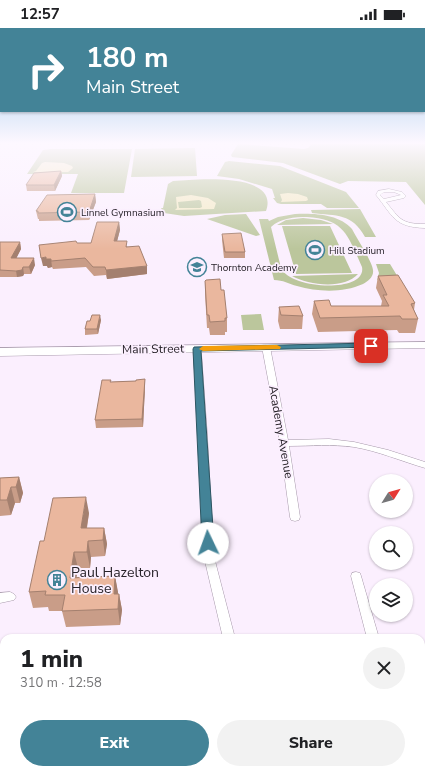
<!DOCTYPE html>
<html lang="en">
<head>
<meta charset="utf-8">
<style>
	:root { --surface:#fff; --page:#f2f2f2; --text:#202124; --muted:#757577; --accent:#438397 }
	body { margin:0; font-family:"Nunito Sans",sans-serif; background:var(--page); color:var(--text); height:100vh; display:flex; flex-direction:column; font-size:15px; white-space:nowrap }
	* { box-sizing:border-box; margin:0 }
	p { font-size:13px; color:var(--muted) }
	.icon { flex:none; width:22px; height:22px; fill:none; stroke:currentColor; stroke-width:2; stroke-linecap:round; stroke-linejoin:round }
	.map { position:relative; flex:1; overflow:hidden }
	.side { position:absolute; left:0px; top:606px; width:425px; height:140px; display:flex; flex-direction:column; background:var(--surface); border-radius:12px 12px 0 0; box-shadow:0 1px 3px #0004 }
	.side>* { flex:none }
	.top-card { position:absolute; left:0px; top:0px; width:425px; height:84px; box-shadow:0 1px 3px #0004; background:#438397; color:#fff; overflow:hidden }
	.needle { width:26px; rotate:53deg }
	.buttons { position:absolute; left:369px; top:446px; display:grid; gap:8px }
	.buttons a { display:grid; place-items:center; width:44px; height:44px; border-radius:50%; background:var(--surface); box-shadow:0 1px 3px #0004; font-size:20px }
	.pin { position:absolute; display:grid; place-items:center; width:34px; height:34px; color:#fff; margin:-17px; border-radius:8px; box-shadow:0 2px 6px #0006 }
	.me { position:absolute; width:44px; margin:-22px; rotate:357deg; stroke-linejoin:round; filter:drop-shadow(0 0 3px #0008) }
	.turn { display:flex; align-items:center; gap:14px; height:84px; padding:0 20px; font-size:18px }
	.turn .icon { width:52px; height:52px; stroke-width:2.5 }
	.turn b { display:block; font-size:28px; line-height:34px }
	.round { display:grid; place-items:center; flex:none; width:42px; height:42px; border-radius:21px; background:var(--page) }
	.headline { display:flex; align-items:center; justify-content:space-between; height:68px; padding:0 20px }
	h1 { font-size:24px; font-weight:800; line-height:30px }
	.cta { display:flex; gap:8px; margin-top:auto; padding:8px 20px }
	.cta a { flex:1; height:46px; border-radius:24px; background:var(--accent); color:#fff; font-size:16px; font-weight:800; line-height:46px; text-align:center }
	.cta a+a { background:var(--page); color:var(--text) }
	.status { display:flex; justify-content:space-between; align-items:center; height:28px; padding:0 20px; background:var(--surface); direction:ltr }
	.status svg { height:11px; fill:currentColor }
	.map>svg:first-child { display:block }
	.green { fill:#bbc69c; fill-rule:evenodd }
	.sand { fill:#f4eac5; fill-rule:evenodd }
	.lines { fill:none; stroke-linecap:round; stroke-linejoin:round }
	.stream { stroke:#95cae7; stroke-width:4.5 }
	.minor-casing { stroke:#a799ab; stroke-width:1 }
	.primary-casing { stroke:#a799ab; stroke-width:1 }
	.minor { fill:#fff; fill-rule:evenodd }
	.primary { fill:#fff; fill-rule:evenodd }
	.wall { fill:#c99d88 }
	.shaded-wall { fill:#a4806f }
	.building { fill:#eab79e; stroke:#a4806f }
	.route { fill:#438397; stroke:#2c5562 }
	.slow { fill:#f59e0b }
	.labels { text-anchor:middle; stroke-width:3.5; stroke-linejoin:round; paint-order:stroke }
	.far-poi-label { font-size:10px; fill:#28232a; stroke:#fbeffe; text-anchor:start }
	.street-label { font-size:12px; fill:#28232a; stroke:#fbeffe }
	.near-poi-label { font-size:14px; fill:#28232a; stroke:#fbeffe; text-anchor:start }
</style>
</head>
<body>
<div class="status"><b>12:57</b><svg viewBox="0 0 49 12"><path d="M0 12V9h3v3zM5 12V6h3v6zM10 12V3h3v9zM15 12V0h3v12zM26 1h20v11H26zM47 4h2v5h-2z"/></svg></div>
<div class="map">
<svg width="425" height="746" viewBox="0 0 425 746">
	<rect width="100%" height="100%" fill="#fbeffe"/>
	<path class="green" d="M238,116L304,121L308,120L312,116H425V177L406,154L348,153L340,156L283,135L232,129L231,127Z
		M195,120L197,148L131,149L135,121Z
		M51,121H132L124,165H71L78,146H27L43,122Z
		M229,133L280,138L346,164L359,180H327L321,176H281L277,175L273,170H275L272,161L239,151L217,148L225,134Z
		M189,152C209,151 279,147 266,183L184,188L164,185L161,180H163L168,156L173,153Z
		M360,181L376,209H365C352,185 337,188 312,185L311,182Z
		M246,186L260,207L256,208L207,191L225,187Z
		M295,186C314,185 339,186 352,201C357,211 372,233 373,242C374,249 368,253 363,256C343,265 318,264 297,258C289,256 283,252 274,252L259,191H268L269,193L278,189ZM307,189C345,191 348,208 362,239C367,265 291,262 281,240L271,199C280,190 295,189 307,189Z
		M303,190L321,192L333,196L277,197L286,192Z
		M282,198H330L352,245L296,246Z
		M376,236H390L401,254H384L377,252L379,245Z
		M358,246C344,262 308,257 292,248Z
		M261,286L264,302H243L241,287Z"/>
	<path class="sand" d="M45,134L64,135L72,138L73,140L68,144H33L36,143L42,135Z
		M288,165L298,166L307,169L308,172L306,173L281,174L282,172L280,166Z
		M191,167L208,170L216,175L214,181L175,182L177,180L176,169ZM199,172L201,173L202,179L200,180H179L178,174Z"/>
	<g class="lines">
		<path class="stream" d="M104,746L117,742"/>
		<defs>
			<path id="minor" d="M389,161L402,164L406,168L404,170L386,174C400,191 401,196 425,196V200C394,199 393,188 376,167L378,163ZM384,164H394L401,167L384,171L380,167Z
				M263,317H266L270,319L288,412L329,411L354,414L388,422L425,434V440C401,433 378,423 354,419C332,416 311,418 289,418L300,489L299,492L295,493L291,492L290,489L280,415L262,319Z
				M194,319H197L201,321L207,404L214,529L235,610H223L204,529L199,404L193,321Z
				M356,544L360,545L361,548L379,610H367L351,548L352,545Z
				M10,564L14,566L16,569L14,572L0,575V565Z
				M421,654L425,655V667L421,666Z
				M288,742H306L308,746H290Z"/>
			<path id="primary" d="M425,314V320L0,328V320Z"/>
		</defs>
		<use href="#minor" class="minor-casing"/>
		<use href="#primary" class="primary-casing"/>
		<use href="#minor" class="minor"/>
		<use href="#primary" class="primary"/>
	</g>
	<path class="wall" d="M61,143L62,148L55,163H27L26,157Z
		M95,166L96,174L89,192L39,193V191H38L36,183Z
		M119,194L120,202L117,213L128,219L147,246L107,251L106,247L94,248L86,239L53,241L52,239L48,240L47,238H43L77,215H91Z
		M222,206L245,224V230H224L222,212Z
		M0,214H20L21,221L16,230L35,237L31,246H24L23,248L17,249H0Z
		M378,248L415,275L414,282L418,291L415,305H399L397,302L318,304L312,286L314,273L331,278H381L382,273L376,260Z
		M205,253L221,262L227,290V304H225V307H210L209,300H207L205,266Z
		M279,279L303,288L302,301H280L278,293Z
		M101,292L98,306L85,307V301L90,293Z
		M145,351V359L143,399L96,400L95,392L111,354L136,353Z
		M19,449L23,465L20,475H15L11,487L0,488V450Z
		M89,485L87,500H104L107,516L105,528L91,529L90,540H78L76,549L115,548L118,566H119L122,582L120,597L66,599L62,583H49L48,579L33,580L29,564L44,513Z"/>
	<path class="shaded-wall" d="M61,143L62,148L55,163L54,157Z
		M95,166L96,174L89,192V184Z
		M119,194L120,202L115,221L114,213Z
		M20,214L21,221L13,237L11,230Z
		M46,229L51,231L52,239L48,240L47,238H43L41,230Z
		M34,230L35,237L31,246L29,239Z
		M147,238V246L107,251L106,242Z
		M23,239L24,246L23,248L17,249L16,243Z
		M100,287L101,292L98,306L97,301Z
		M145,351V359L143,399L142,391Z
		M19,449L23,465L20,475L16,459Z
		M11,459L15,475L11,487L7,472Z
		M86,469L89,485L84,516L81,500Z
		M104,500L107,516L105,528L103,512Z
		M88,513L91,529L90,540L87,524Z
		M74,524L78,540L74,566L70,550Z
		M115,548L118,564L116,582L114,566Z
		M119,566L122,582L120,597L118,581Z"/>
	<path class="building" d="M61,143L54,157H26L34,145Z
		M95,166L89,184L38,185V183H36L47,167Z
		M97,194H119L114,213H127L126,219L139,218L147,238L106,242L105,239H93L85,230L51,233V231H46V229L41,230L39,217L76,213L77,215H91Z
		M241,205L245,224H225L222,206Z
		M0,214H20L11,230H34L29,239H23L22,242L16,243L0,242Z
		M398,247L415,275L411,276L418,291H402L400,288L320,290L314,273L329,272L331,278H389L383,267H387L378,248Z
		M220,251L221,262H224L227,290H225V293L210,294L209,287H207L205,253L206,252Z
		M299,278L303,288L281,287L279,279Z
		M92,287H100L97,301H85L87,293H90Z
		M145,351L142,391L95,392L102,352H111L110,354L136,353V352Z
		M19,449L16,459H11L7,472H0V450Z
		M86,469L81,500H104L103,512L88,513L87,524H74L70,550L115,548L114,566H119L118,581L62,583L65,567H45L46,563L29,564L40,513H44L53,470Z"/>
	<linearGradient id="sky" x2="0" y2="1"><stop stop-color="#87bde8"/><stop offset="0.52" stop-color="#fdf8ff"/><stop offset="1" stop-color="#fdf8ff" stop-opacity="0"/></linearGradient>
	<rect width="425" height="221" fill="url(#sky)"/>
	<path class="route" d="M371,315L375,318L374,319L201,323L214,515L212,518L208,520L204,518L202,515L193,321L194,319Z"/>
	<path class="slow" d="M277,317L281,319L280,321L203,323L199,321L203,318Z"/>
	<defs>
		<symbol id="stadium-ring" viewBox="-11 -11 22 22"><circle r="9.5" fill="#fbeffe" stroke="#438397" stroke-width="1.5"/><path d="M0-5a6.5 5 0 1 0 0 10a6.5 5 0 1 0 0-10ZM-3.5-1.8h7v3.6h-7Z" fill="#438397"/></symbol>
		<symbol id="school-ring" viewBox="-11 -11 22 22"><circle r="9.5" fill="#fbeffe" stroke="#438397" stroke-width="1.5"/><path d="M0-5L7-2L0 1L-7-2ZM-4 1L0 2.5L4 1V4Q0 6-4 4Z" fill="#438397"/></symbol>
		<symbol id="building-ring" viewBox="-11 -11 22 22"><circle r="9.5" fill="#fbeffe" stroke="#438397" stroke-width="1.5"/><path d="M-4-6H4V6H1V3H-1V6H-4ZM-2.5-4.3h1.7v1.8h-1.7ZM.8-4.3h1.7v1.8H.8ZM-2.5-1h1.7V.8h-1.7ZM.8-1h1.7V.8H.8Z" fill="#438397"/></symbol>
	</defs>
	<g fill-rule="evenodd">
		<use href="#stadium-ring" x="56" y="173" width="22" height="22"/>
		<use href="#stadium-ring" x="304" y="211" width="22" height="22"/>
		<use href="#school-ring" x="186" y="228" width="22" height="22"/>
		<use href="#building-ring" x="46" y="541" width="22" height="22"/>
	</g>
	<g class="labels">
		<g class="far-poi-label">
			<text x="81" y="188">Linnel Gymnasium</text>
			<text x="329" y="226">Hill Stadium</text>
			<text x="211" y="243">Thornton Academy</text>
		</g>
		<g class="street-label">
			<text transform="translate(153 321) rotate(-1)" y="4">Main Street</text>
			<text transform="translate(281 404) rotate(80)" y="4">Academy Avenue</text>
		</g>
		<g class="near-poi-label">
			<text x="71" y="549">Paul Hazelton<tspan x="71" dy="16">House</tspan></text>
		</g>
	</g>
</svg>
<div class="buttons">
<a><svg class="needle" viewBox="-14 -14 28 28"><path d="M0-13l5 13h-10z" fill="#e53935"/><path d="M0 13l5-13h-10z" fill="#757577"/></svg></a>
<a><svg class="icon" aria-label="search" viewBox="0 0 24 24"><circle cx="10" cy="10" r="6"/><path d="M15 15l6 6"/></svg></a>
<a><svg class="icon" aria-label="layers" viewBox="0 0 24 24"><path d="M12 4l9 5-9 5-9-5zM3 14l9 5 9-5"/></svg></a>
</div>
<div class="pin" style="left:371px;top:318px;background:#d93025"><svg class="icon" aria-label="arrive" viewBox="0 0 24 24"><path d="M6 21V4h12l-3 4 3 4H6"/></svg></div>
<svg class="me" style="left:208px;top:515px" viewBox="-20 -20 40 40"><circle r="19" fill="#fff"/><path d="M0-13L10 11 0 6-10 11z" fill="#438397"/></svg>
<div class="top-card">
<div class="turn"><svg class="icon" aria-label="right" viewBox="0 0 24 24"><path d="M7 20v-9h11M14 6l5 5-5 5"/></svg><div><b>180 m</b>Main Street</div></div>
</div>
<section class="side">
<div class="headline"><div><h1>1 min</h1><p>310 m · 12:58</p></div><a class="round"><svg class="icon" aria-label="close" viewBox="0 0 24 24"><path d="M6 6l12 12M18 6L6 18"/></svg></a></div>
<div class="cta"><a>Exit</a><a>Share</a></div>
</section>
</div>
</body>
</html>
